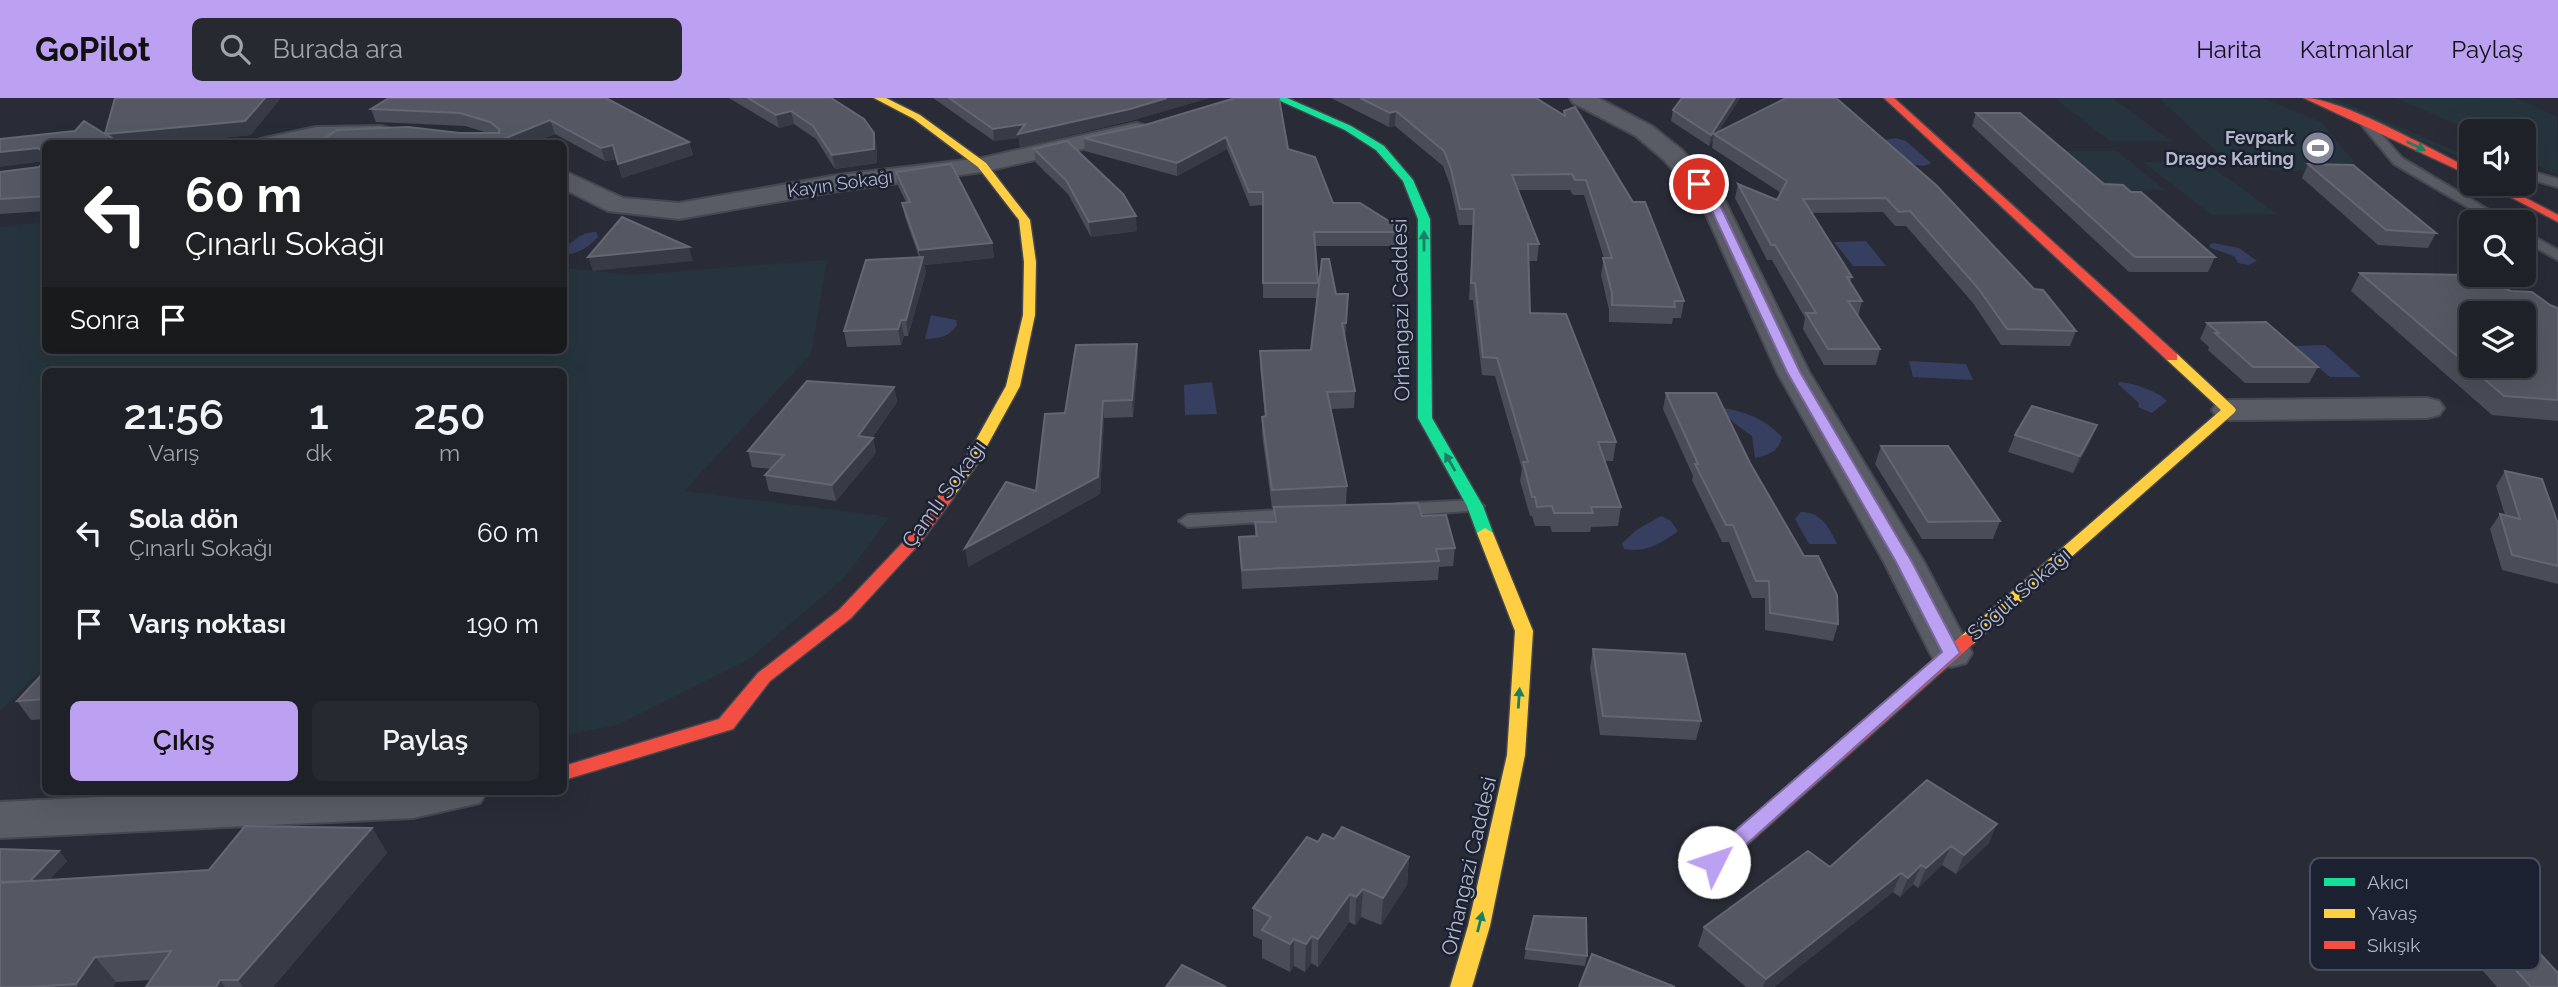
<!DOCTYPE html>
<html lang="tr">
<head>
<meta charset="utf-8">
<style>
	:root { --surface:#1f2129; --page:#272931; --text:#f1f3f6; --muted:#a1a3a8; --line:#3c3e46; --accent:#bca0f2 }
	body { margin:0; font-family:Raleway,sans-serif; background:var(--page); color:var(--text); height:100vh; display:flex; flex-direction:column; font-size:26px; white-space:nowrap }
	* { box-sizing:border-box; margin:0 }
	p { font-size:23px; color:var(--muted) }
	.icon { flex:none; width:38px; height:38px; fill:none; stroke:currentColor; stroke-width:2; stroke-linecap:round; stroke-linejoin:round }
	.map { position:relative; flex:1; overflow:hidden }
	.drawer { position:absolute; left:42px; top:270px; width:525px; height:427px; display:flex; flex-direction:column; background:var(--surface); border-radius:10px; box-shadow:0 7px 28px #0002,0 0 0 2px var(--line) }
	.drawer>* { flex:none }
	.banner { position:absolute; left:42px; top:42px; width:525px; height:214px; border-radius:10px; box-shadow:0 7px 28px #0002,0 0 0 2px var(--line); background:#202124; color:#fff; overflow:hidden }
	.tools { position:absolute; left:2459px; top:21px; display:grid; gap:14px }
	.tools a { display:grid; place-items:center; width:77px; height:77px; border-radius:10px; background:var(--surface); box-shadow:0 7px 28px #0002,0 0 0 2px var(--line); font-size:35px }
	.pin { position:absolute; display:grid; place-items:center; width:60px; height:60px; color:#fff; margin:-30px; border:4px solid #fff; border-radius:50%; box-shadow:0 2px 7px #0007 }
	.me { position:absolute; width:77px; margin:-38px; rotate:49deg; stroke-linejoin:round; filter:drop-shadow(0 0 5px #0008) }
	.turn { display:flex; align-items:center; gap:24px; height:147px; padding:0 28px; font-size:32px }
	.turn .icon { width:91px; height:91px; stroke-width:2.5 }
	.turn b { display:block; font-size:49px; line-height:60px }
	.then { display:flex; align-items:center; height:66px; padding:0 28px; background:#0003; gap:14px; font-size:26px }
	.eta { display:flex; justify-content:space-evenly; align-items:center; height:119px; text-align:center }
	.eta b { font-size:42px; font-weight:600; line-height:49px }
	.cta { display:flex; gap:14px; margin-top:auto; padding:14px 28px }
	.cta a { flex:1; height:80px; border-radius:10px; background:var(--accent); color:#111; font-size:28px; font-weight:600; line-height:80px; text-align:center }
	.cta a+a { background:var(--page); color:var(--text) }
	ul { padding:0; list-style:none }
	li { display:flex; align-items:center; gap:21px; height:91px; padding:0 28px }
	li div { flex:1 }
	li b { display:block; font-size:26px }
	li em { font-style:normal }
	header { display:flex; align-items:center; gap:42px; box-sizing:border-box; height:98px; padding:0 35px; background:var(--accent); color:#111 }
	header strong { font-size:33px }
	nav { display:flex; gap:38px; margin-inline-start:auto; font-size:24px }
	.search { width:490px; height:63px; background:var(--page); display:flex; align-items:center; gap:18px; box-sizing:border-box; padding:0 24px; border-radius:10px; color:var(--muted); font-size:26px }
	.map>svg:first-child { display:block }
	.green { fill:#26353d }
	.water { fill:#363f60 }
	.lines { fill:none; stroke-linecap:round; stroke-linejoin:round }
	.lane-casing { stroke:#454850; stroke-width:4 }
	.street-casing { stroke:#454850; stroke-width:4 }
	.fast-casing { stroke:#454850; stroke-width:3 }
	.slow-casing { stroke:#454850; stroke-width:3 }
	.jam-casing { stroke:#454850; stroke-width:3 }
	.lane { fill:#595c65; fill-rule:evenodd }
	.street { fill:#595c65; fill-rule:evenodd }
	.fast { fill:#16e098; fill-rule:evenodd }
	.slow { fill:#ffcf43; fill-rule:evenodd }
	.jam { fill:#f24e42; fill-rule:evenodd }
	.wall { fill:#4a4d57 }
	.shaded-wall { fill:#383b45 }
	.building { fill:#555863; stroke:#646773; stroke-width:2; fill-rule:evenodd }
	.oneway { fill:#198065 }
	.route { fill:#bca0f2; stroke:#7a689d; stroke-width:2 }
	.labels { text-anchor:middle; stroke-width:5; stroke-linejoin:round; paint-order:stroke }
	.far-poi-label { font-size:18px; font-weight:bold; fill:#b3b7c9; stroke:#1c2132; text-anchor:end }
	.far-street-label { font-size:18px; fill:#b3b7c9; stroke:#1c2132 }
	.street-label { font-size:21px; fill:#b3b7c9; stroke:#1c2132 }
	.key { fill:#1c2132; stroke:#494e5f; stroke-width:2 }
	.key-label { font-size:19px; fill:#b3b7c9 }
</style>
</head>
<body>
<header>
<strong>GoPilot</strong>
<div class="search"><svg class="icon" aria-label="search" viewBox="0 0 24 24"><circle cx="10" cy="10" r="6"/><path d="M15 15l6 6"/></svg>Burada ara</div>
<nav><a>Harita</a><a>Katmanlar</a><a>Paylaş</a></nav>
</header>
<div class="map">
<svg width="2558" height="889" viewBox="0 0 2558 889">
	<rect width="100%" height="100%" fill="#292c37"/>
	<path class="green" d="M2054,0H2112L2171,43H2110Z
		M2159,0H2262L2321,24L2363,75L2272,72L2219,56Z
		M2322,0H2333L2469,59H2459Z
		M2396,0H2516L2557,19L2558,78L2524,60V33H2472Z
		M2065,53H2117L2165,92H2110Z
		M2204,63L2277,116L2212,117L2143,64Z
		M45,124L46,252H564V170L633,177L827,162L811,256L684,393L889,419L846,478L749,561L617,627L564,637V273H46L45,568L0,613V129Z"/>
	<path class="water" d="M1896,40L1906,43L1931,65C1914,75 1893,53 1879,43Z
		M596,134L598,139C587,151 579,154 564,158V148C578,144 575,135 596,134Z
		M1866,143L1886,168H1853L1834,144Z
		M2213,145L2239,150L2257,163L2248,167L2238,165L2234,158L2211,150L2209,147Z
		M931,217L956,222L957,227C948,240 939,240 925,241Z
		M2325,247L2361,279H2330L2293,248Z
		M1909,263L1966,266L1973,282L1913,279Z
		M1212,284L1217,316L1185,317L1184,287Z
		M2119,284C2133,285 2158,293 2167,303L2152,315L2138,309L2139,305L2118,286Z
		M1720,310C1744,312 1766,322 1782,339C1779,354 1768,357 1755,360L1752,338L1734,325Z
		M1801,414C1821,414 1829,429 1837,446H1809L1795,421Z
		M1661,418L1671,423L1678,433C1660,446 1646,455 1624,451L1622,445L1638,431Z"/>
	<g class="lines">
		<defs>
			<path id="lane" d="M2360,21H2368L2402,60L2509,124H2493L2394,66L2360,25Z
				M2537,75L2558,81V89L2533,82V76Z
				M2524,133L2558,152V162L2524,143Z
				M1475,402L1484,408L1482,412L1396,418L1387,412L1396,406Z
				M1299,411L1308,417L1306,421L1188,429L1179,423L1188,417Z"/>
			<path id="street" d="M1570,0H1598L1652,28L1682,52L1721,95L1809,274L1924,464L1972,555L1966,565L1951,569L1936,565L1930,555L1884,464L1777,274L1700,103L1664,62L1636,38L1573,5Z
				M1136,25L1144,27L1148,32L1144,37L982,74L838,93L679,121L608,113L564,91V73L623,100L679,105L838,77L982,60Z
				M381,28L389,30L393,35L389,40L257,46L260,41L316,29Z
				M2427,300L2439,303L2444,310L2439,317L2427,320L2229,322L2217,319L2212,312L2217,305L2229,302Z
				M226,693H487L480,705L413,720L0,740V704Z"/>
			<path id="fast" d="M1274,0H1287L1351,28L1384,48L1413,82L1430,121L1432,320L1483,408L1493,435L1491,438L1485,440L1477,435L1467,408L1418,320V121L1403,83L1376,52L1345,32Z"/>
			<path id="slow" d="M874,0H886L920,17L986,65L1030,122L1036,164L1035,217L1020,288L976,368L951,402L946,404L938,399L962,367L1006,288L1023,217L1024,164L1019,122L978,69L914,21Z
				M2172,255L2177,256L2234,309L2236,312L2234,315L1973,546H1961L1958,542L1961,538L2221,312L2167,262L2165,259Z
				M1485,430L1493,435L1533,533L1525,657L1490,828L1472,889H1450L1468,828L1507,657L1515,533L1477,435Z"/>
			<path id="jam" d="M1884,0H1894L2177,256V262H2167Z
				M2304,0C2341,0 2434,53 2471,71V78Z
				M2486,86H2499L2558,117V124Z
				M946,394L954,399L920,445L851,520L770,583L733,631L564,682V668L719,621L758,575L839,512L908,439L941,396Z
				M1967,536L1976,542L1973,546L1721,770L1714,772L1707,770L1704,764L1707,758L1961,538Z"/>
		</defs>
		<use href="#lane" class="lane-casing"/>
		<use href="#street" class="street-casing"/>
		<use href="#fast" class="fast-casing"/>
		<use href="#slow" class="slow-casing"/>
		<use href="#jam" class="jam-casing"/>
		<use href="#lane" class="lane"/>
		<use href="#street" class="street"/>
		<use href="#fast" class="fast"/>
		<use href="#slow" class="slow"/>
		<use href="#jam" class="jam"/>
	</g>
	<path class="wall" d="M606,0L689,44L693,57L622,80L617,61L605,63L555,36L529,46H316L460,35H488L465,28L376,24L371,11Z
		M729,0H831L877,49V65L835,71L816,41L794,26L779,30Z
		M933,0H1209L1130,23L1020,49L1019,40L994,43Z
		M1235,0L1288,51L1333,105L1406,134V148H1315L1318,192L1336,196L1347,212L1345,241L1355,293L1354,310L1331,311L1347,388L1346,406L1320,407L1422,418L1455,450L1453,468L1439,469L1438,482L1242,491L1239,439L1255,438V424H1274V410H1272L1262,336V319L1265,318L1260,269V253L1311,252L1317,200H1263V107L1250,108L1227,51L1177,78L1085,53L1084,40L1145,27Z
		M1331,0H1536L1564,17V13L1684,203L1681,220H1673L1672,226L1609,224V212L1601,177L1604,160L1584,97H1573L1570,92H1518L1539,146L1537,163H1529L1530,215L1616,344L1613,363H1604L1621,409L1618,428L1591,429L1590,434H1552L1550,428H1535L1532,418H1530L1520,383L1522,371L1495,278L1482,277L1473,202H1469L1473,127H1459L1450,87L1443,68L1395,28L1389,29Z
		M1682,0H1740L1718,34L1786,0L2034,191L2076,233L2070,248L2001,247L1973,205L1906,128H1895L1883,114L1812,115L1852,179L1850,184L1862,203L1858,219L1880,251L1876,267H1824L1803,231L1805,220L1772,162H1767L1735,100L1738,86L1777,102L1781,95L1712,50L1713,42L1709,48L1671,23L1673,12Z
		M1976,15L2104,86L2131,94L2215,159L2208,174H2129L1972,28Z
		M105,36L251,37L158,46H46V113L0,116V74L39,69L41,67V64L0,41Z
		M1034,51L1137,133L1091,139L1068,96L1036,65Z
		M2308,66L2436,135L2428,150L2378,147L2302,80Z
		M896,74L992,145L994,160L924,167L926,174L908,238H904L901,247L847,249L844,233L919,159L905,119L902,105L906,104L898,88Z
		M2360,175L2550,207L2558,210V323L2492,317L2351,193Z
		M2207,225L2318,269L2309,285H2245L2208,252L2209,249L2200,241Z
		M1137,246L1138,262L1133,319L1104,320L1100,396L968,469L1036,393L1065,315Z
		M894,289L897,304L872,340H873L876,355L836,403L769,393L765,377L771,371L752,369L748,353Z
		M1666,295L1750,365L1838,526L1833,543L1765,532V500H1752L1729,444H1722L1692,382L1693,378L1663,311Z
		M2015,337L2090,344L2073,375L2008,354Z
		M1881,348L2000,423L1993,441H1922L1875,366Z
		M2505,373L2558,426V486L2502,472L2490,431L2500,416L2505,417L2496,388Z
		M1593,551L1701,623L1696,642L1600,637L1590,570Z
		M46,572V621L31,622L17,603Z
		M1927,682L1989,745L1956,776L1942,767L1918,790L1913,786L1900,799L1893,794L1774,889H1746L1698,848L1704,829L1830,769Z
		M372,730L387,755L273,889H146L151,882L116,884L113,889H0V751L59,753L67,763L49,782L209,772Z
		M1334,741L1409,759L1407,787L1381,827L1361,819L1355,827L1349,824L1318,869L1311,865L1305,874L1294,868L1290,874L1262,860V842L1253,838V810L1318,744Z
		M2445,784L2518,832L2558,889H2497L2460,847L2431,803Z
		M1526,851L1587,858L1585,868L1524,861Z"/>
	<path class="shaded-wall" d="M265,0H281L251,37L158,46H110L106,36Z
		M1167,0H1209L1130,23L1020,49L1019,40L994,43L993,31L1025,26Z
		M1735,0H1740L1716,38L1714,36L1713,42L1709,48L1711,37Z
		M791,13L794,26L779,30L776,17Z
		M1396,13L1395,28L1389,29L1390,15Z
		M550,22L555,36L529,46H491Z
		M874,35L877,49V65L835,71L832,57Z
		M1226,39L1227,51L1177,78V65Z
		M689,44L693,57L622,80L618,66Z
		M613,47L617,61L605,63L601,50Z
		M38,50L46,63L0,69V54Z
		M1136,118L1137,133L1091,139L1089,124Z
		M992,145L994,160L924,167L926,174L908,238L906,222L921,165L919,152Z
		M689,149L693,163L593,173L588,159Z
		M901,222L904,238L901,247L898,231Z
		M1137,246L1138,262L1133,319L1132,302Z
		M894,289L897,304L863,352L873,340L876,355L836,403L832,387L858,338Z
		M1103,303L1104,320L1100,396L968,469L965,450L1098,379Z
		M2097,327L2090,344L2073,375L2080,358Z
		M1997,726L1989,745L1956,776L1964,757Z
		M372,730L387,755L273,889H243L238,882Z
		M1951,748L1942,767L1918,790L1926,770Z
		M59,753L67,763L37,794L29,784Z
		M1409,759L1407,787L1381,827L1383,800Z
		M1921,767L1913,786L1900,799L1908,780Z
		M1901,775L1893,794L1774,889H1763L1766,881Z
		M1363,791L1361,819L1355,827L1356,799Z
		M1350,796L1349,824L1318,869V841Z
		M1312,838L1311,865L1305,874L1306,846Z
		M1294,841V868L1290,874V846Z
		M95,859L116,884L113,889H78L76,886Z
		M220,882L225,889H216Z"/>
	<path class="building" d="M115,0H265L245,23L106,36L121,46H46V98L0,101V74L39,69L41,67V52L38,50L0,54V41L75,33L84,23L105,36Z
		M389,0H606L689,44L618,66L613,47L601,50L550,22L491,46H316L337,32L408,29L460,35H499V31L490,24L460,15L371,11Z
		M748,0H831L864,21L874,35V51L832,57L813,28L791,13L776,17Z
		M949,0H1167L1130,11L1018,36L1025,26L993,31Z
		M1235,0H1279L1288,51L1315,59L1333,105H1360L1406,134H1314L1318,185H1263V94H1249L1226,39L1177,65L1084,40L1145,27Z
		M1360,0H1536L1565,18L1564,13L1575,9L1633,104H1645L1684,203H1674L1675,209L1612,207V195L1603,160H1612L1586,82H1575L1572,76L1512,77L1539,146H1528L1530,215L1566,216L1616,344H1598L1621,409H1591L1593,415H1554L1552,408L1537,409L1535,399H1532L1523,364H1528L1497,260L1483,259L1475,185H1471L1474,111H1460L1451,71L1444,53L1396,13L1390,15Z
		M1682,0H1735L1711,37L1673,12Z
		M1786,0H1836L1936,87L2034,191L2043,192L2076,233L2007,231L1978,190L1910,113L1899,114L1886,100L1803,101L1852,179H1847L1862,203H1848L1880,251H1828L1806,215H1816L1775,147H1771L1738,86L1777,102L1787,83L1714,36Z
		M1976,15H2020L2104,86L2123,87L2131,94H2141L2215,159H2135Z
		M1067,43L1123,96L1136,118L1089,124L1066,82L1034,51Z
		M951,66L992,145L919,152L902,105L910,104L896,74Z
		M2308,66L2353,67L2436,135L2386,132Z
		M622,119L689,149L588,159Z
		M923,159L906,222H901L898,231L844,233L866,162Z
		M1322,161H1329L1336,196H1348L1346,225H1342L1355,293L1327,294L1347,388L1272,392L1262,319L1266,318L1260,253L1311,252Z
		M2360,175L2467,177L2511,193L2532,194L2550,207L2558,210V302L2504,298ZM2471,215H2524V268H2471Z
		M2266,224L2318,269H2253L2215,235H2219L2207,225Z
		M1137,246L1132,302L1103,303L1098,379L965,450L1006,384L1036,393L1045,316L1065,315L1076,247Z
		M807,283L894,289L858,338L873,340L832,387L765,377L784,357L748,353Z
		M1666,295H1716L1750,365L1804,458H1818L1837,497L1838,526L1770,515L1769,483H1756L1733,427H1726L1695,366H1698Z
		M2032,308L2097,327L2080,358L2015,337Z
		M1881,348H1948L2000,423L1928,424Z
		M2505,373L2542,381L2558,426V468L2512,457L2500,416L2520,421Z
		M1418,405L1422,418L1446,417L1455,450L1436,451L1439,463L1242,472L1239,439L1257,438L1255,424H1276L1274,409Z
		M1593,551L1685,556L1701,623L1603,618Z
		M46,572V601L17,603Z
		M1927,682L1997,726L1964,757L1951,748L1926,770L1921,767L1908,780L1901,775L1766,881L1704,829L1808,753L1830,769Z
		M245,728L372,730L238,882H220L216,889H146L171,853L95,859L76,886L31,889H0V785L209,772Z
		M1342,729L1409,759L1383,800L1363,791L1356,799L1350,796L1318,841L1312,838L1306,846L1294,841L1290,846L1262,832L1271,819L1253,810L1307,739L1318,744L1323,736L1334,741Z
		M0,751L59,753L30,783L0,784Z
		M2445,784L2486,786L2518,832L2558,875V889H2531L2476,828Z
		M1534,818L1586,820L1587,858L1526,851Z
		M1592,856L1675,889H1579Z
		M1182,867L1226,889H1166Z"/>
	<defs><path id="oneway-solid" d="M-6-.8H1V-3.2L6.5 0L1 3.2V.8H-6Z" transform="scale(1.75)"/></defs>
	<g class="oneway">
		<use href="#oneway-solid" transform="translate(2416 48) rotate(26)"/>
		<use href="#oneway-solid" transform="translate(1424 143) rotate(-90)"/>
		<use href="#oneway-solid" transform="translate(1450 364) rotate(-120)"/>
		<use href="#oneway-solid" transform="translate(1519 600) rotate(-86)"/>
		<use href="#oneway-solid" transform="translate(1480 824) rotate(-76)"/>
	</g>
	<path class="route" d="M1695,84H1703L1717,101L1800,274L1912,464L1960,555L1721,769L1714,772L1706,769L1703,764L1706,758L1942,554L1896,464L1787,274L1707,102L1694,86Z"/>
	<defs>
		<symbol id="stadium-disc" viewBox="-11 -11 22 22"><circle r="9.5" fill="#838696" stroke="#1c2132"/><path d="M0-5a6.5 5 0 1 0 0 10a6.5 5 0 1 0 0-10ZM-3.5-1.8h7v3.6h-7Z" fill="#fff"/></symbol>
	</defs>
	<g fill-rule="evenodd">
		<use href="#stadium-disc" x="2299" y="31" width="38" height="38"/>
	</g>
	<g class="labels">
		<g class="far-poi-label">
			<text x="2294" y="46">Fevpark<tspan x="2294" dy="21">Dragos Karting</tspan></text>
		</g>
		<g class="far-street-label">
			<text transform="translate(840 86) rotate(-8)" y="6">Kayın Sokağı</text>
		</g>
		<g class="street-label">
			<text transform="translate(1401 212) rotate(-91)" y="7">Orhangazi Caddesi</text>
			<text transform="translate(944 396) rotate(-54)" y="7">Çamlı Sokağı</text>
			<text transform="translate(2019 496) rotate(-41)" y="7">Söğüt Sokağı</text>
			<text transform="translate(1469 768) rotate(-77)" y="7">Orhangazi Caddesi</text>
		</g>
	</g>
	<rect x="2310" y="760" width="230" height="112" rx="10" class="key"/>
	<rect x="2324" y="780" width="31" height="8" fill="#16e098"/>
	<rect x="2324" y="811" width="31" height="9" fill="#ffcf43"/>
	<rect x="2324" y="843" width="31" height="8" fill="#f24e42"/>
	<g class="key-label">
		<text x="2367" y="791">Akıcı</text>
		<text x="2367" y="822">Yavaş</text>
		<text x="2367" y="854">Sıkışık</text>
	</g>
</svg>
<div class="tools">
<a><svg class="icon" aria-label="sound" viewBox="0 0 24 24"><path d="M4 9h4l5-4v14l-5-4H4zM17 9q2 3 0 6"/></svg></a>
<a><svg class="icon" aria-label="search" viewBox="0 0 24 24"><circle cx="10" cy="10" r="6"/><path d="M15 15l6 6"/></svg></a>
<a><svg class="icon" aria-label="layers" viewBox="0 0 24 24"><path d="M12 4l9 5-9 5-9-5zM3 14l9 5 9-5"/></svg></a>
</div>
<div class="pin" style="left:1699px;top:86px;background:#d93025"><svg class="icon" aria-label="arrive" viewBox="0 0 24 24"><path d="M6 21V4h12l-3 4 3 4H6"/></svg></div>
<svg class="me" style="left:1714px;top:764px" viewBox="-20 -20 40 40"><circle r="19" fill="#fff"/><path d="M0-13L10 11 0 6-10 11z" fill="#bca0f2"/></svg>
<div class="banner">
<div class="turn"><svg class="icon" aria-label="left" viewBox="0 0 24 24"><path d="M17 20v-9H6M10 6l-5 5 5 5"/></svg><div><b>60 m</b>Çınarlı Sokağı</div></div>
<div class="then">Sonra<svg class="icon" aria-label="arrive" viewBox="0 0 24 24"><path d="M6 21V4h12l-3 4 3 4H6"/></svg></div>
</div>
<section class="drawer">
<div class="eta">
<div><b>21:56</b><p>Varış</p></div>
<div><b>1</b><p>dk</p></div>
<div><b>250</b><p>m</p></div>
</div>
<ul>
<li><svg class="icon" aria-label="left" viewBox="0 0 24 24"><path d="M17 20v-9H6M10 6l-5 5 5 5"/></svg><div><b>Sola dön</b><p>Çınarlı Sokağı</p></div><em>60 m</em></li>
<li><svg class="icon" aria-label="arrive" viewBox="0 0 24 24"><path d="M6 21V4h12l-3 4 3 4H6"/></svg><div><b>Varış noktası</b></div><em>190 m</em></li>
</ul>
<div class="cta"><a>Çıkış</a><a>Paylaş</a></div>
</section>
</div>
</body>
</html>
